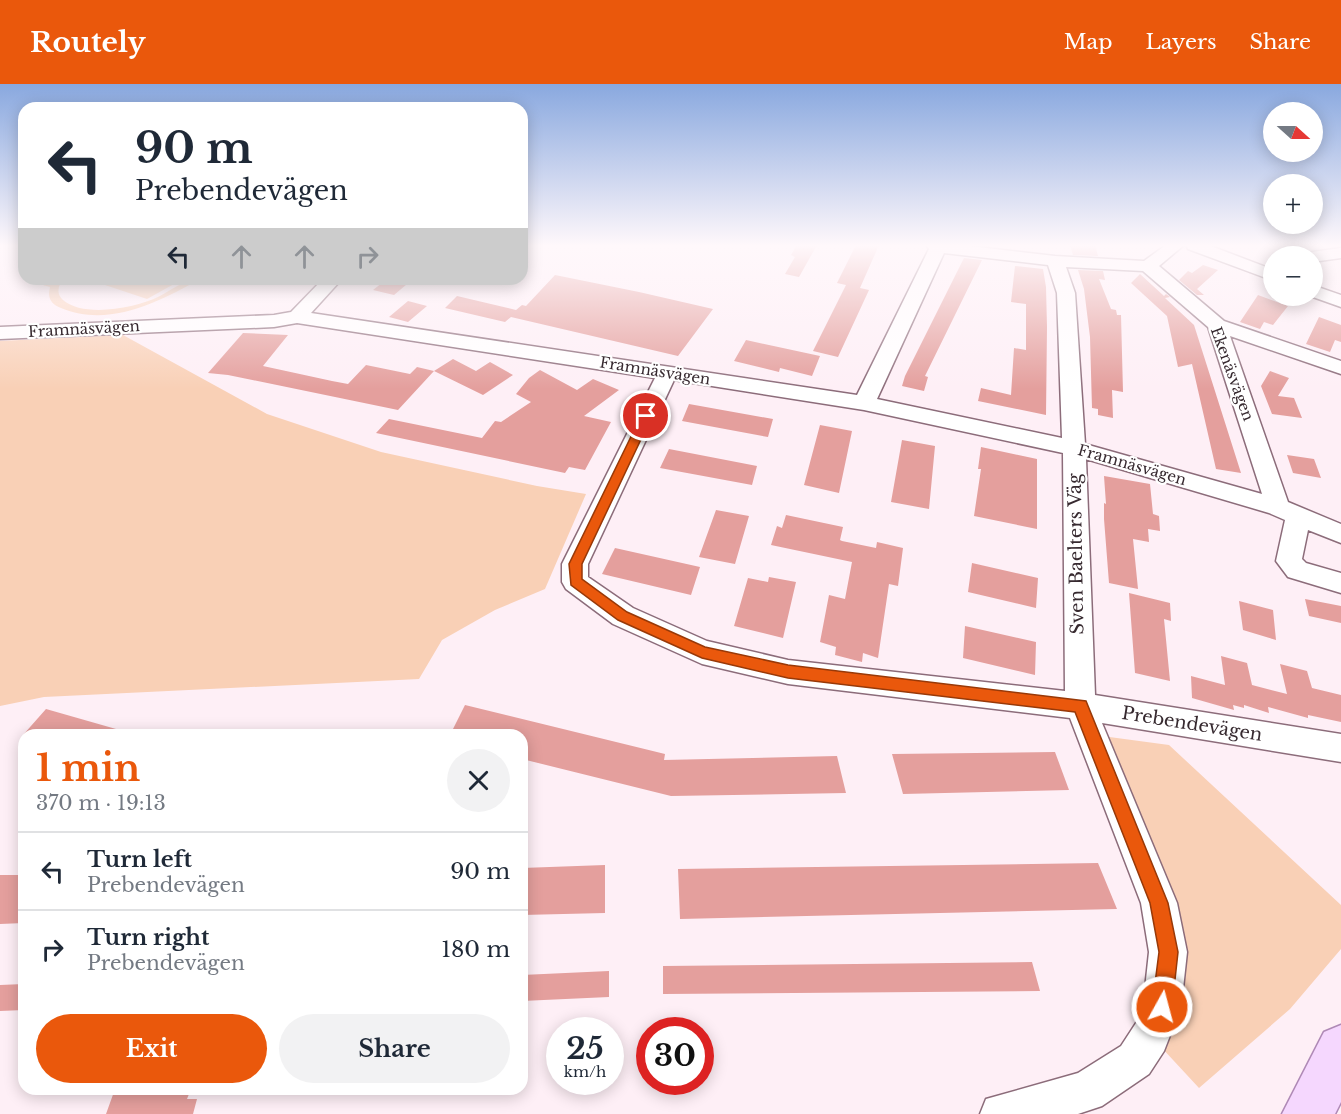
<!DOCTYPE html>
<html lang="en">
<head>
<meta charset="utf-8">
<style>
	:root { --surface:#fff; --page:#f2f2f3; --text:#1f2937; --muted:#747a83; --line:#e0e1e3; --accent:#ea580c }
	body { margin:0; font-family:"Libre Baskerville",serif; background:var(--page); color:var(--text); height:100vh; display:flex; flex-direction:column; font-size:22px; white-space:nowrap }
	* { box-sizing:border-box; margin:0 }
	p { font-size:20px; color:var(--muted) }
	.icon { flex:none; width:33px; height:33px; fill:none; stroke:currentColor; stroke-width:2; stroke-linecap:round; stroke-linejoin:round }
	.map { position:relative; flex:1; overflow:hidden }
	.details { position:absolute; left:18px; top:645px; width:510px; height:366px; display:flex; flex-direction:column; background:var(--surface); border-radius:18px; box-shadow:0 3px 15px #0003 }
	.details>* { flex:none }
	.top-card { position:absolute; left:18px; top:18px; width:510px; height:183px; border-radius:18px; box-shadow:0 3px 15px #0003; background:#fff; color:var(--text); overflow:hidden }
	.needle { width:39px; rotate:111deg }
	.buttons { position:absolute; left:1263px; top:18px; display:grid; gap:12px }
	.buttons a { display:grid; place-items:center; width:60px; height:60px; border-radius:50%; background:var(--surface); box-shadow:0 3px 15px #0003; font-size:30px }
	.speed { position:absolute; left:546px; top:933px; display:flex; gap:12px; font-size:30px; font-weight:700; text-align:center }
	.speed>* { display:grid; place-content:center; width:78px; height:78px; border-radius:50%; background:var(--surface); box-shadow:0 3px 15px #0003; line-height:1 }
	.speed small { font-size:15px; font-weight:400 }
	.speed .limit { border:9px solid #d22; background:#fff; color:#111 }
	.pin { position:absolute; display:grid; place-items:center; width:51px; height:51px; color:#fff; margin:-26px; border:3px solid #fff; border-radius:50%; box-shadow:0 2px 6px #0007 }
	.me { position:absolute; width:66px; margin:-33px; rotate:7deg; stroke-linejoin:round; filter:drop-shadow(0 0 4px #0008) }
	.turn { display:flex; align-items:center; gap:21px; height:126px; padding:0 18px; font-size:27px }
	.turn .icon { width:78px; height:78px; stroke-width:2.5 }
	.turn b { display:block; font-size:42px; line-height:51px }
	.lanes { display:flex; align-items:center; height:57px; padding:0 18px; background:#0003; justify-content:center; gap:30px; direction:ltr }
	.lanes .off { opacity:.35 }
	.round { display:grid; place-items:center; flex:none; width:63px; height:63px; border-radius:32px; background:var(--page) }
	.summary { display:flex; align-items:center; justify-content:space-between; height:102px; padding:0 18px }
	h1 { font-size:36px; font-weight:700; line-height:45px; color:var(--accent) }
	.primary-button { display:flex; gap:12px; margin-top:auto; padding:12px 18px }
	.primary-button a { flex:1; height:69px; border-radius:36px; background:var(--accent); color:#fff; font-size:24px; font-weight:700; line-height:69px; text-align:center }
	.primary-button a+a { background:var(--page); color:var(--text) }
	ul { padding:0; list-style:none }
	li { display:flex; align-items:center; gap:18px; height:78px; padding:0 18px; border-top:2px solid var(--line) }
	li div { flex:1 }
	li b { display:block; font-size:22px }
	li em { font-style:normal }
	header { display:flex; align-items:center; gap:36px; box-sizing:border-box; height:84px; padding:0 30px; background:var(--accent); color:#fff }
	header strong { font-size:28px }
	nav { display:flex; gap:33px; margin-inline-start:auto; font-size:21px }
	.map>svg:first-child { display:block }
	.green { fill:#f9d0b6 }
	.building { fill:#e49f9d }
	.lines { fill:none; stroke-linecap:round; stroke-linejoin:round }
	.minor-casing { stroke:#8c6c7a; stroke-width:3 }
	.major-casing { stroke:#af89b6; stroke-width:3 }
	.minor { fill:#fff; fill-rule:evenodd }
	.major { fill:#f5d7fe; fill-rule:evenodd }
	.route { fill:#ea580c; stroke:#983908; stroke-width:1.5 }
	.labels { text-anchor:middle; stroke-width:4.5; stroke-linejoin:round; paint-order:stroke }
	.far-street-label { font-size:15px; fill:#372a30; stroke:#fff }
	.street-label { font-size:18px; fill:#372a30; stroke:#fff }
</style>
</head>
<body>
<header>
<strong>Routely</strong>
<nav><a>Map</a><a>Layers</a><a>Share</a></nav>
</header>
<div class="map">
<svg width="1341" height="1030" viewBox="0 0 1341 1030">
	<rect width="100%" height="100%" fill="#feeff6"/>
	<path class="green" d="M39,195H63C58,202 56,210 63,216C84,234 135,224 158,213C172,206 184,195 200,195C159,218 109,244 61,224C51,220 47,214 50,203L32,198Z
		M87,195H183L147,215Z
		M123,251L267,330L381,368L537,402L586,410L545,505L495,526L442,556L419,595L44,613L0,622V257Z
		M1102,652L1169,661L1341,821V865L1290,925L1199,1004L1161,963L1176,939L1184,892Z"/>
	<path class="building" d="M797,161H817L799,193L785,190L795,173L791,171Z
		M856,161H879L860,204L869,206L838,273L813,267L846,201L837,199Z
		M1070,161H1095L1098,172L1073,171Z
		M964,174L982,176L925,292L928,293L924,307L902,302L905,292Z
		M1203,181L1218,186L1197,205L1204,211H1197L1179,196L1188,187L1192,189Z
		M1015,182L1043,185L1046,203L1047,243L1046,331L978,317L981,304L1011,311L1014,264L1026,266V220L1011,218Z
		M1078,186L1103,187L1105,196L1099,195L1111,225L1116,226L1117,231H1121L1123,308L1112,306L1113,334L1098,331V325L1092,324L1090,253L1084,205Z
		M1140,190L1164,212L1166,210L1170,213L1165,214L1194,241L1241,389L1216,385L1192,280L1178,283L1167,232L1131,199Z
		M555,191L639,208L713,225L678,272L511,233L505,238L445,224L457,212L516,226L522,221L526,222Z
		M387,195H413L394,211L373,206Z
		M1258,211L1288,222L1273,241L1264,238L1260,245L1240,238Z
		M408,217L427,222L408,238L389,233Z
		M1319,233L1341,241V258L1335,256L1330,268L1306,260Z
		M243,249L288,251L263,282L332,297L348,300L366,281L410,290L417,283L434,287L398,326L228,291L208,289Z
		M746,256L820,272L812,292L780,284L779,288L734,277Z
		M453,275L476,287L490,278L513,291L483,311L434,287Z
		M540,286L577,306L593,295L619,306L584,332L611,338L585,386L569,383L565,389L376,349L389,335L482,354L495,337L501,338L531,318L516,310L529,294Z
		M1270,287L1289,294L1278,312L1294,314L1302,334L1272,330L1261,302Z
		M689,320L773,335L768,353L682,337Z
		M820,341L852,347L839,409L804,401Z
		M902,356L935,362L929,425L891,418Z
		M981,363L1037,375V445L974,432L981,385H978Z
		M669,365L757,382L752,401L660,384Z
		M1287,371L1314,375L1321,394L1293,389Z
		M1104,392L1150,400L1153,430L1159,432L1160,447L1148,445L1149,458L1133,455L1138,505L1109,499L1104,435V419L1106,420Z
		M716,426L749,432L735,480L699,473Z
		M786,431L843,443L840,456L842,457L876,464L877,458L903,464L898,502L889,500L878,574L863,569L862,578L835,571L836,563L820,558L829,511L845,515L852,478L771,461L777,442L782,444Z
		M615,464L700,483L691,511L602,490Z
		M972,479L1038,494L1036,524L968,508Z
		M769,493L796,498L783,554L734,542L748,494L768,498Z
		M1129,509L1170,519L1171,537L1164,535L1170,597L1135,589Z
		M1305,515L1341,522V539L1309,532Z
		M1239,517L1273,526L1276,556L1243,546Z
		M965,542L1036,558L1035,591L963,574Z
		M1221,572L1247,579L1252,601L1287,610L1280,580L1307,587L1312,604L1341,611V638L1308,631V634L1268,623L1269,629L1244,621V624L1233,621L1234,626L1192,614L1191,592L1225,601Z
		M465,621L665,670L664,676L837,672L846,709L671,712L522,675V651H450Z
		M46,625L123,647L122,651H23Z
		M1055,668L1069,706L903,710L892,670Z
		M1098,779L1117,825L680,835L678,785Z
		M605,781V829L522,831V784Z
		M0,791H24V839L0,840Z
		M1032,878L1040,907L663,910V882Z
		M609,887V913L522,917V891Z
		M24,900V926L0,927V901Z
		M115,1005H191L187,1015H197L193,1030H106Z"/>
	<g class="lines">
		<defs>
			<path id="minor" d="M926,161H961L1055,172L1144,177L1166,161H1184L1159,182L1224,237L1341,277V290L1230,252L1288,418L1341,440V459L1308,446L1302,475L1306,479L1341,489V509L1288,493L1276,477L1285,436L1269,429L1086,375L1095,611L1341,650V678L1102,639L1177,819L1187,868L1181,923L1164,967L1149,990L1102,1022L1078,1030H980L986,1015L1078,989L1121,962L1136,939L1143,923L1149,868L1141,819L1070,634L788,600L702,580L613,540L566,505L562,498V480L655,294L297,239L274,243L0,255V243L274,231L291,228L323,195H342L311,229L857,311L929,165ZM944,169L1048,181L1057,209L1062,354L877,315ZM1066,183L1143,187L1208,243L1262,410L1085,360L1075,209ZM674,296L864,326L1063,369L1065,607L788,576L707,557L633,524L588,493V480Z
				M1186,161H1208L1274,186V197L1188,165Z
				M1341,164V174L1312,178V172H1304L1312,168Z
				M1312,201L1341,211V223L1310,212H1312Z"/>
			<path id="major" d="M1341,941V1018L1335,1030H1282L1324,948Z"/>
		</defs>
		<use href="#minor" class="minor-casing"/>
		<use href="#major" class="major-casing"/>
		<use href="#minor" class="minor"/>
		<use href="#major" class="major"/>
	</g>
	<linearGradient id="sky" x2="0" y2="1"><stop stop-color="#89a8df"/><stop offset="0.53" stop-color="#fff8fb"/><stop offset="1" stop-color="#fff8fb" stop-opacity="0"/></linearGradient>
	<rect width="1341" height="305" fill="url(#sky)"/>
	<path class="route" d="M646,329L652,332L582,480V495L627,528L705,563L788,581L1086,617L1168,819L1178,868L1172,923L1169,930L1162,933L1155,930L1152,923L1159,868L1150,819L1075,628L788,594L702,574L618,536L571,501L569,480L641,332Z"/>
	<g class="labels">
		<g class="far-street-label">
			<text transform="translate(84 245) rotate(-3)" y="5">Framnäsvägen</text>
			<text transform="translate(655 287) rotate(9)" y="5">Framnäsvägen</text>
			<text transform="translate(1232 290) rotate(70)" y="5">Ekenäsvägen</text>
			<text transform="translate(1132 381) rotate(16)" y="5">Framnäsvägen</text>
		</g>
		<g class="street-label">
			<text transform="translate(1076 470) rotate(-91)" y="6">Sven Baelters Väg</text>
			<text transform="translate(1192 640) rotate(9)" y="6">Prebendevägen</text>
		</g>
	</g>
</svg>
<div class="buttons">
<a><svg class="needle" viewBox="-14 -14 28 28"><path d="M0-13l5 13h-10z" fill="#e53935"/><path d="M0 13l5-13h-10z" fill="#747a83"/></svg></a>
<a>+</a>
<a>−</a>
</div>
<div class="speed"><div>25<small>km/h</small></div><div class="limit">30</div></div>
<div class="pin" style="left:646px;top:332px;background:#d93025"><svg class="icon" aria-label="arrive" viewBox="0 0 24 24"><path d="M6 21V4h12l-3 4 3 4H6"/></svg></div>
<svg class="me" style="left:1162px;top:923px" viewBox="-20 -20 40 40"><circle r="17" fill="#ea580c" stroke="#fff" stroke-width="3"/><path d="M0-11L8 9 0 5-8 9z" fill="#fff"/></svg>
<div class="top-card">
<div class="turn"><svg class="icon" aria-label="left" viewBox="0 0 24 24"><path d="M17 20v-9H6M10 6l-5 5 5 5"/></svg><div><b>90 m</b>Prebendevägen</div></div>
<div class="lanes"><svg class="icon" aria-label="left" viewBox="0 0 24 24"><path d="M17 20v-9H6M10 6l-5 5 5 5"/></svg><svg class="icon off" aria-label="ahead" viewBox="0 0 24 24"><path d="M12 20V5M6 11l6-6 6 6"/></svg><svg class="icon off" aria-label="ahead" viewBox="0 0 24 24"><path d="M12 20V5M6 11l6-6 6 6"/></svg><svg class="icon off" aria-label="right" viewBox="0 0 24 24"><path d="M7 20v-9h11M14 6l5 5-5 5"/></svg></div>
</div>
<section class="details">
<div class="summary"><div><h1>1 min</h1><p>370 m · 19:13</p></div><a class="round"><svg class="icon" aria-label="close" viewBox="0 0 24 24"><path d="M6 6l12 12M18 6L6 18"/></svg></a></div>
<ul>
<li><svg class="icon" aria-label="left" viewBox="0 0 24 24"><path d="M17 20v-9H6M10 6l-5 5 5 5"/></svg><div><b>Turn left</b><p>Prebendevägen</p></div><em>90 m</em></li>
<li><svg class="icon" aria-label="right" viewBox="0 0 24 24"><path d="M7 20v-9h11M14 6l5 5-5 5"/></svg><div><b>Turn right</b><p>Prebendevägen</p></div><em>180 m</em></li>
</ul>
<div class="primary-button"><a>Exit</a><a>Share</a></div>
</section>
</div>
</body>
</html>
